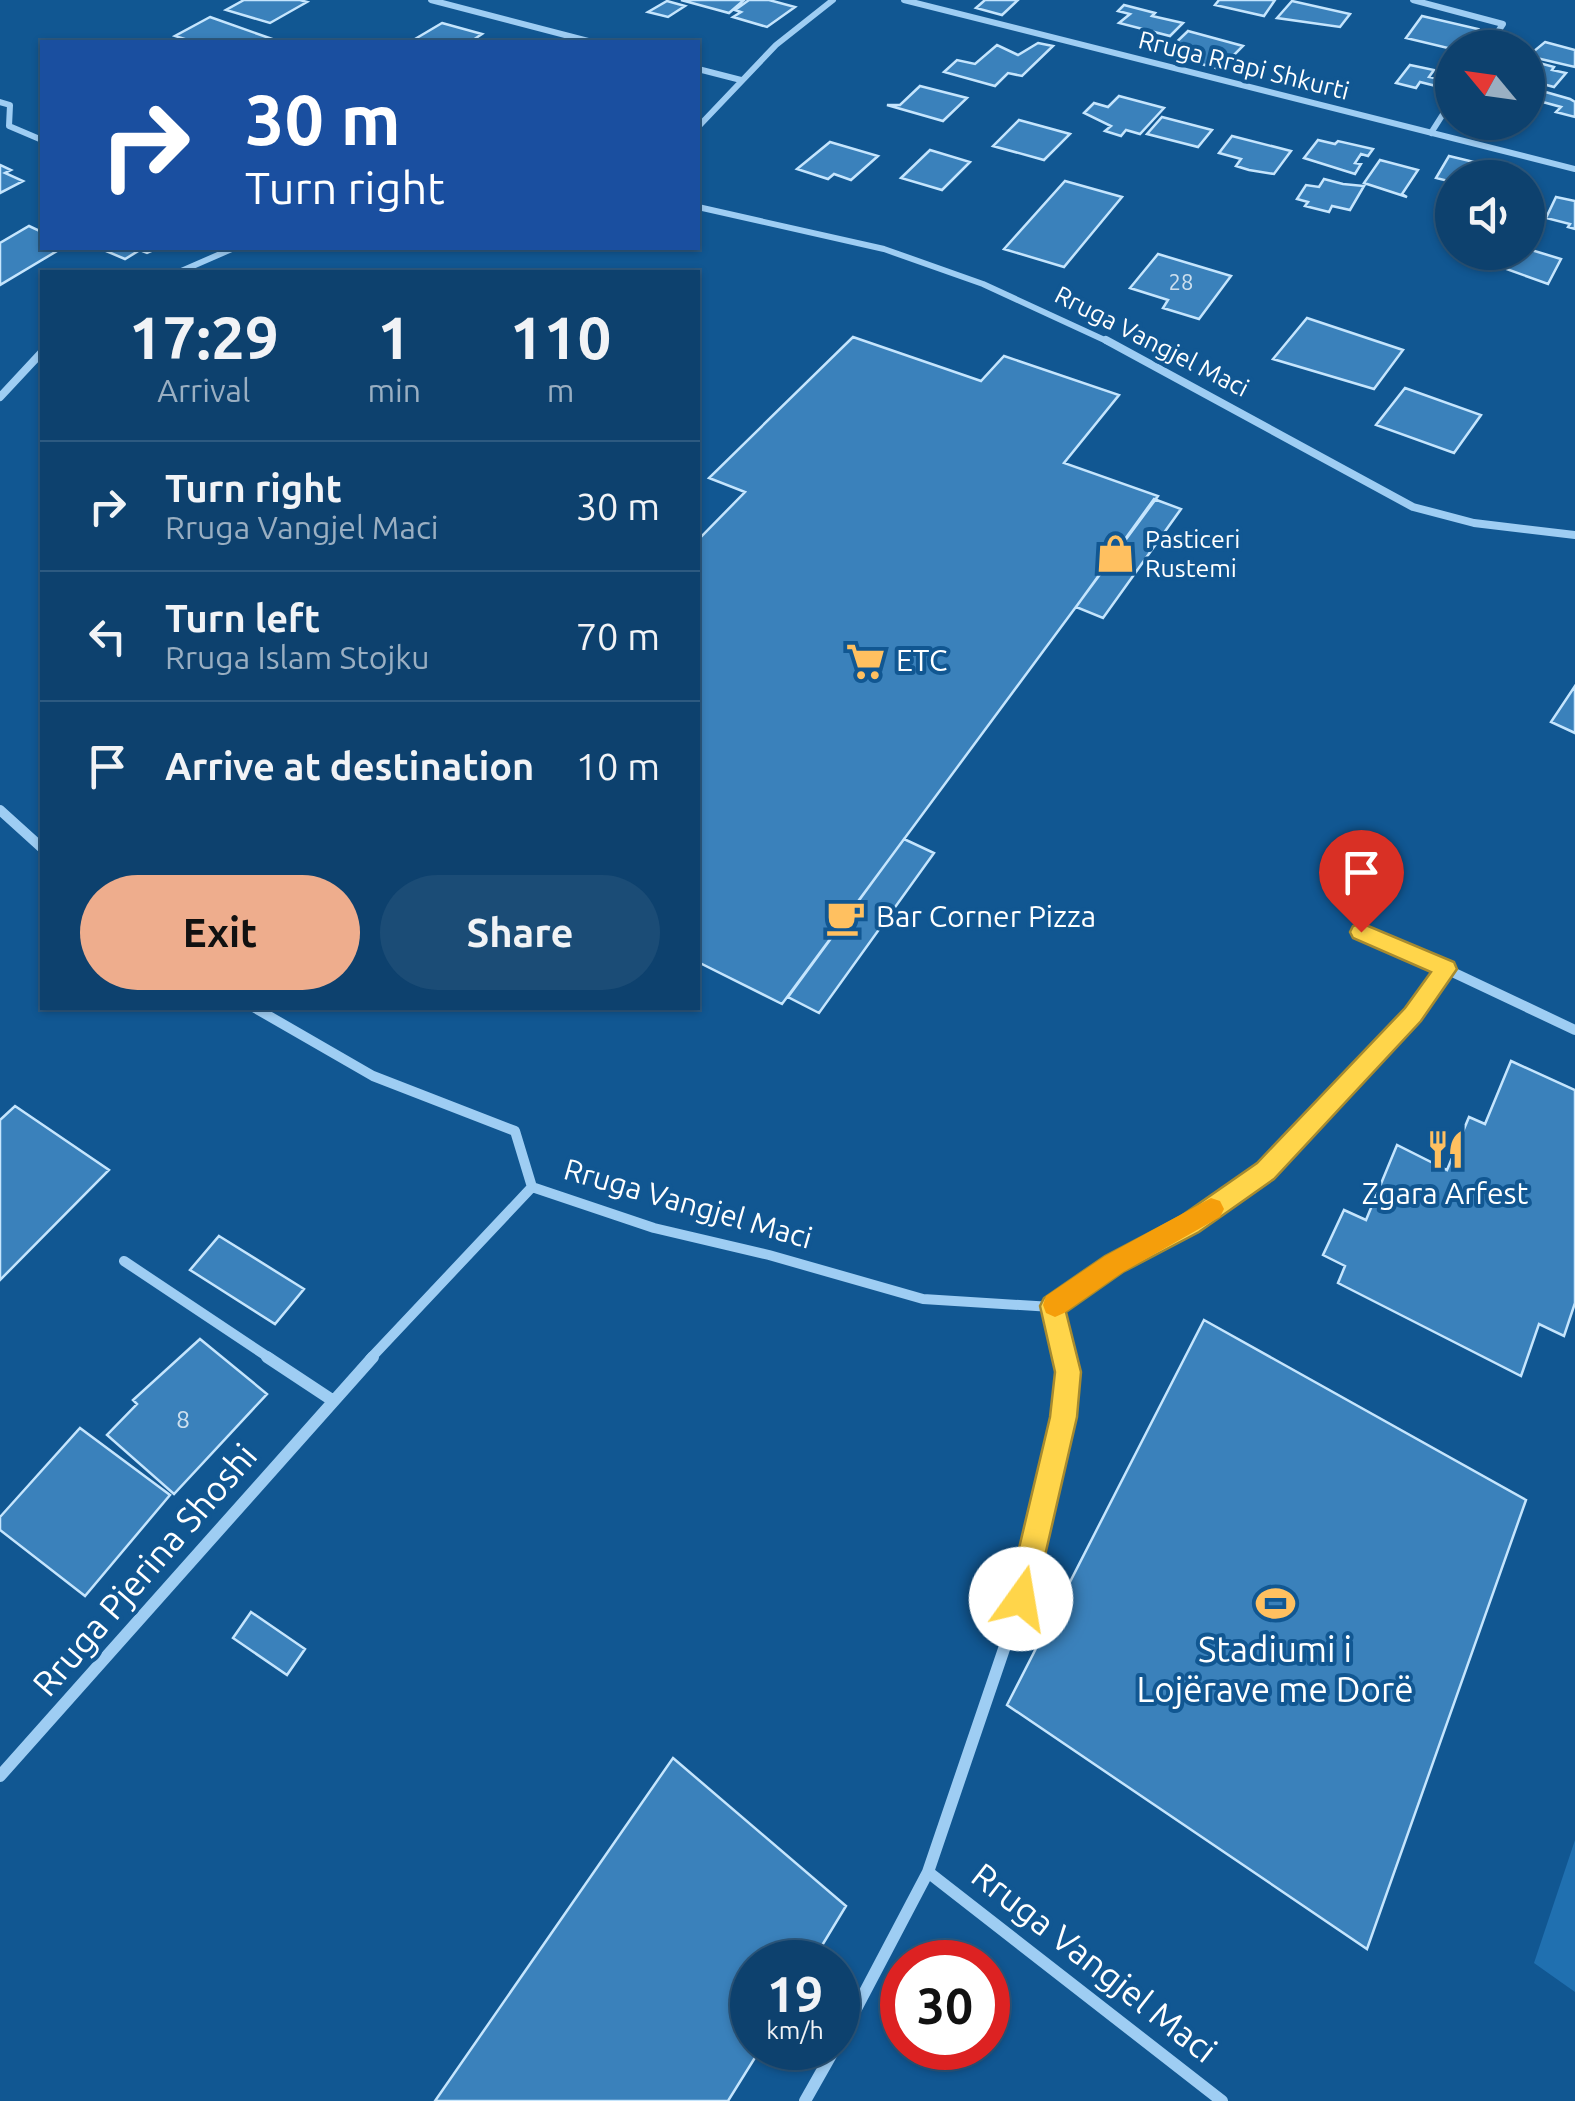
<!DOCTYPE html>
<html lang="en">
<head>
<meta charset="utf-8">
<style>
	:root { --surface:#0d416e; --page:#1b4c76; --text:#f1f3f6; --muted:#9aafc2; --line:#2d5a81; --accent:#eead8d }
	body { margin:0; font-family:Ubuntu,sans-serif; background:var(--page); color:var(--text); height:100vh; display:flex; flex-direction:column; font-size:38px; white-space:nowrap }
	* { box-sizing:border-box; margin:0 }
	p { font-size:32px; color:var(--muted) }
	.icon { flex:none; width:55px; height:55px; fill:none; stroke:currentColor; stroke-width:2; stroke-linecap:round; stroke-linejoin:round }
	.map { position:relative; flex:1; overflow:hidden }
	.drawer { position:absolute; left:40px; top:270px; width:660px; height:740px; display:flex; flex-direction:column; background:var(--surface); border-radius:0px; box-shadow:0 2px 8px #0004,0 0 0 2px var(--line) }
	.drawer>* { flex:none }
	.banner { position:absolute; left:40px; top:40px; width:660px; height:210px; border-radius:0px; box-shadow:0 2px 8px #0004,0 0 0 2px var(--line); background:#1a4fa0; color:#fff; overflow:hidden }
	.needle { width:65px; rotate:299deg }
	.controls { position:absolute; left:1435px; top:30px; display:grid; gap:20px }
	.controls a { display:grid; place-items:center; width:110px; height:110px; border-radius:50%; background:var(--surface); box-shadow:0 2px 8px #0004,0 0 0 2px var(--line); font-size:50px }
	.speed { position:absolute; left:730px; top:1940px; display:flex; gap:20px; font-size:50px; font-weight:700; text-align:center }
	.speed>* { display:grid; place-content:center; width:130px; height:130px; border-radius:50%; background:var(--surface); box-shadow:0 2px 8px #0004,0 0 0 2px var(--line); line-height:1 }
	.speed small { font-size:25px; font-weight:400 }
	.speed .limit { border:15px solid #d22; background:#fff; color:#111 }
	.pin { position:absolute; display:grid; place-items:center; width:85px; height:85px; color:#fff; margin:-102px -42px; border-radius:50% 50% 50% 0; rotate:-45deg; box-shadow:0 0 10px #0007 }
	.pin .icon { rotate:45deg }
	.me { position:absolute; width:110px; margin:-55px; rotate:13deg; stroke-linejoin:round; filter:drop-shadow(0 0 8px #0008) }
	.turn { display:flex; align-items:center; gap:35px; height:210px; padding:0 40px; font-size:45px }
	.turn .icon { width:130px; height:130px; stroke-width:2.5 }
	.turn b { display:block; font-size:70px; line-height:85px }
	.eta { display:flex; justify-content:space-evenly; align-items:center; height:170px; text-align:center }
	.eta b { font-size:60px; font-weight:700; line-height:70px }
	.primary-button { display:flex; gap:20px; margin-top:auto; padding:20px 40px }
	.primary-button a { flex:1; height:115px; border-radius:60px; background:var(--accent); color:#111; font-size:40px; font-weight:700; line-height:115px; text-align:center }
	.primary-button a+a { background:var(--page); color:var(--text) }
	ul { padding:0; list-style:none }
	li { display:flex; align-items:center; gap:30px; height:130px; padding:0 40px; border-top:2px solid var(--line) }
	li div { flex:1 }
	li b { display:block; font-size:38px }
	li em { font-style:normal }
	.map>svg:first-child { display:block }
	.green { fill:#2070b0 }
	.building { fill:#3a81bb; stroke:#c5e5fd; stroke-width:2.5 }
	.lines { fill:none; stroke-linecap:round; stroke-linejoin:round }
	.lane { stroke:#9ecdf3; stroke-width:8 }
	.street-far3 { stroke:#9ecdf3; stroke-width:6 }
	.street-far2 { stroke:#9ecdf3; stroke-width:8 }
	.street-far1 { stroke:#9ecdf3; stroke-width:10 }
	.street { stroke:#9ecdf3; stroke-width:12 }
	.route { fill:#ffd54a; stroke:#a68a30; stroke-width:2.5 }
	.slow { fill:#f59e0b }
	.labels { text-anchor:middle; stroke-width:8; stroke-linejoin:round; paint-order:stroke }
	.far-number-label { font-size:22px; fill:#cee0ee }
	.far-street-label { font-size:25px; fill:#fff; stroke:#115792 }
	.far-poi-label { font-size:25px; fill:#fff; stroke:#115792; text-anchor:start }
	.number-label { font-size:25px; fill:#cee0ee }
	.poi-label { font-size:30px; fill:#fff; stroke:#115792; text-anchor:start }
	.street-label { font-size:30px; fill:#fff; stroke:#115792 }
	.near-street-label { font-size:35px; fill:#fff; stroke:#115792 }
	.near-poi-label { font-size:35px; fill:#fff; stroke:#115792 }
</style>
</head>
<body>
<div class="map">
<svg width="1575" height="2101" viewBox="0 0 1575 2101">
	<rect width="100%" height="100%" fill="#115792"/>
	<path class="green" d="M1575,1840V1992L1534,1963Z"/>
	<path class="building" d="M244,0H300L307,2L270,23L226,10Z
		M681,0H744L729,13Z
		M749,0H769L795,7L767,27L733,17L741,12L735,10Z
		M985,0H1018L1002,15L976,8Z
		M1219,0H1275L1264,16L1215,5Z
		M667,1L685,6L668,17L648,12Z
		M1292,1L1350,14L1340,27L1277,18Z
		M1124,5L1155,13L1152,16L1183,23L1170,36L1119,23L1130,14L1118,11Z
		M1422,16L1478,29L1465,48L1452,49L1406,38Z
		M210,17L275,40L288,42H194L175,36Z
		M442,23L482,34L470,42H410Z
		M1188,31L1243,46L1220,69L1164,54Z
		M1545,42L1575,50V67L1528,56Z
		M1038,43L1053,46L1022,76L1008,73L995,86L944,72L957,60L975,64L997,45L1018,55Z
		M1532,61L1554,67L1552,70L1566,73L1554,87L1528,80V67Z
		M1410,65L1434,70L1429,77L1444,80L1440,87L1420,82L1416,88L1396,83Z
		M920,86L967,98L943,121L887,105H900Z
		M1528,87L1570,99L1575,102V117L1556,112L1561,107L1528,98Z
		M1119,96L1164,108L1140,134L1126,130L1121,136L1105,131L1111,126L1084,113L1094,103L1108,107Z
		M1162,117L1212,130L1198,147L1147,134Z
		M1019,120L1070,134L1044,160L993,146Z
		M1232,136L1291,151L1274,174L1249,170L1236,166L1241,159L1219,153Z
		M1318,140L1335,144L1338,141L1373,149L1368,156L1361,154L1355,163L1361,164L1355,174L1304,158Z
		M830,142L878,156L851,180L834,174L828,179L797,169Z
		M930,150L970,162L942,190L901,178Z
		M1449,156L1495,167L1490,178H1452V182L1436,178Z
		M1380,160L1418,170L1402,194L1407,197L1364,183Z
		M0,165L11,170L5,173L23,181L0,193Z
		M1324,179L1343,184L1364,186L1350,210L1332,206L1329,212L1305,206L1308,202L1297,199L1306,185L1319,187Z
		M1065,181L1122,197L1064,267L1004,249Z
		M1556,197L1575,201V229L1568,227L1570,224L1546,218Z
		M29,226L42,232V248H62L0,285V243Z
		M99,248H158L147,253L140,250L125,259Z
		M1528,249L1561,259L1548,284L1501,267L1509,252H1528Z
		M1158,254L1231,276L1199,319L1163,308L1168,300L1130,288Z
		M1307,318L1403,350L1374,389L1273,359Z
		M853,337L981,381L1004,356L1119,395L1064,463L1158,496L782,1004L698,962V540L745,492L709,478Z
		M1405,388L1481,415L1454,453L1376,425Z
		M1154,499L1181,509L1103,618L1076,607Z
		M1575,686V733L1551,722Z
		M904,839L934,853L819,1013L788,997Z
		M1511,1061L1575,1090V1303L1564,1336L1539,1324L1521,1376L1338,1283L1345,1266L1323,1255L1344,1210L1366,1220L1397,1145L1447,1170L1469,1117L1485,1124Z
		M15,1106L109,1170L0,1280V1120Z
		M219,1236L304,1289L275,1324L190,1270Z
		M1204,1320L1526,1500L1367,1949L1007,1705Z
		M200,1339L267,1394L174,1494L107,1435L137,1404L133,1400Z
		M80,1428L170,1495L85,1596L0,1530V1517Z
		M251,1612L305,1649L287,1675L233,1638Z
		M673,1758L846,1906L812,1962H752V2048H761L728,2101H435Z"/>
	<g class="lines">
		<path class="lane" d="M1361,932L1446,969"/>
		<path class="street-far3" d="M431,0L592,42
			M904,0L1575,169
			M1413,0L1503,24L1487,48
			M698,69L741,80
			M0,102L10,105L9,126L42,140
			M698,127L776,45L833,0
			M1431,133L1452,100
			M698,207L884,249L983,284L1111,343
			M179,272L234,248"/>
		<path class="street-far2" d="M1106,340L1413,507L1474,523L1575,535
			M0,397L42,352"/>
		<path class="street-far1" d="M0,810L42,848
			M255,1008L373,1076L515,1131L532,1187L654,1228L769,1255L923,1299L1052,1307L1114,1264L1190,1224L1266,1171L1413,1014L1446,969L1575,1030
			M124,1261L271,1359
			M1052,1307L1065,1359
			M370,1359L532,1187"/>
		<path class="street" d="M267,1357L332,1400
			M0,1776L373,1357
			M928,1872L1222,2101
			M838,2043L928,1872L1021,1599L1063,1417L1068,1371L1064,1357
			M805,2101L835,2048"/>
	</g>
	<path class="route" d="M1361,923L1454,962L1457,969L1421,1021L1274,1179L1199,1232L1123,1272L1066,1312L1081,1372L1077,1417L1035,1599L1031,1609L1021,1613L1011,1609L1007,1599L1050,1417L1055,1372L1040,1306L1044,1298L1105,1256L1181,1216L1257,1163L1405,1008L1431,972L1353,938L1350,932L1353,926Z"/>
	<path class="slow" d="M1211,1198L1220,1201L1224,1209L1220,1217L1123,1272L1064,1313L1055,1317L1046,1313L1043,1305L1046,1296L1105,1256Z"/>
	<defs>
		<symbol id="shop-bare" viewBox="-9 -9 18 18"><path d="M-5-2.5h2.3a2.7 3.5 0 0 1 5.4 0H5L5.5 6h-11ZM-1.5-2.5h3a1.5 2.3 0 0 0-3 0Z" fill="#ffc060" stroke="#115792" stroke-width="2.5" paint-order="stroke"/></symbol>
		<symbol id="supermarket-bare" viewBox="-9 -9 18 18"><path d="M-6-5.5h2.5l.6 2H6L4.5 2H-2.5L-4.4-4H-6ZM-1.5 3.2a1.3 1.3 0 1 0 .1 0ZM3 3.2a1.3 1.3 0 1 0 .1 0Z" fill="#ffc060" stroke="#115792" stroke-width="2.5" paint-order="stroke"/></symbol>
		<symbol id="cafe-bare" viewBox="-9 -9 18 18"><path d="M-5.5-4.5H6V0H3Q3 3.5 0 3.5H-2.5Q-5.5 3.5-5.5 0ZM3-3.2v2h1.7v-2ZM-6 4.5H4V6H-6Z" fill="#ffc060" stroke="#115792" stroke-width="2.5" paint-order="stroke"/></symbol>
		<symbol id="restaurant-bare" viewBox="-9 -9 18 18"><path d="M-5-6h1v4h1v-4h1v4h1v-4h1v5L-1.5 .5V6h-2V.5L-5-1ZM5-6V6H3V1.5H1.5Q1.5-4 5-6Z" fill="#ffc060" stroke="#115792" stroke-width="2.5" paint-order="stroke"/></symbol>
		<symbol id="stadium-bare" viewBox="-9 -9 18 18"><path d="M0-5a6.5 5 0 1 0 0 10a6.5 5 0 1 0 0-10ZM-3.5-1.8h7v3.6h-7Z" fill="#ffc060" stroke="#115792" stroke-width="2.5" paint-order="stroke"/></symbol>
	</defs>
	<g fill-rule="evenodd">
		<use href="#shop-bare" x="1088" y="526" width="55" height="55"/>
		<use href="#supermarket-bare" x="838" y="634" width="55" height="55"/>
		<use href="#cafe-bare" x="818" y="890" width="55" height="55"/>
		<use href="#restaurant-bare" x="1418" y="1122" width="55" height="55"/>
		<use href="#stadium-bare" x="1248" y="1576" width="55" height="55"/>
	</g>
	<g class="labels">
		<g class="far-number-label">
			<text x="1181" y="290">28</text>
		</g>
		<g class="far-street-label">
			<text transform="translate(1244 65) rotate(14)" y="9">Rruga Rrapi Shkurti</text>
			<text transform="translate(1152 341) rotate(27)" y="9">Rruga Vangjel Maci</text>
		</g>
		<g class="far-poi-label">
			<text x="1145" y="548">Pasticeri<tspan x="1145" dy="29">Rustemi</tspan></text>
		</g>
		<g class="number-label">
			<text x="183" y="1428">8</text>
		</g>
		<g class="poi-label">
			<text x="896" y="671">ETC</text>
			<text x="876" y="927">Bar Corner Pizza</text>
			<text x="1445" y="1204" text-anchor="middle">Zgara Arfest</text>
		</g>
		<g class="street-label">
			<text transform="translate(688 1204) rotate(16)" y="10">Rruga Vangjel Maci</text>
		</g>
		<g class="near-street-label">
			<text transform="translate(145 1570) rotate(-49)" y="12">Rruga Pjerina Shoshi</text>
			<text transform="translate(1094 1963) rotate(38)" y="12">Rruga Vangjel Maci</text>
		</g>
		<g class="near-poi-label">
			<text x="1275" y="1662">Stadiumi i<tspan x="1275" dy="40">Lojërave me Dorë</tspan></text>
		</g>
	</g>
</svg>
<div class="controls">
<a><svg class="needle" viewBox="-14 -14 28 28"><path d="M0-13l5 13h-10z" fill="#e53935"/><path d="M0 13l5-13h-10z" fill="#9aafc2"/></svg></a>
<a><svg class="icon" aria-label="sound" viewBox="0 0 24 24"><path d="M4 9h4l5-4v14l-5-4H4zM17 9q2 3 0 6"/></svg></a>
</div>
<div class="speed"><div>19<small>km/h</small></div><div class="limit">30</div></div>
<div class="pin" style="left:1361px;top:932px;background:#d93025"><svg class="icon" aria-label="arrive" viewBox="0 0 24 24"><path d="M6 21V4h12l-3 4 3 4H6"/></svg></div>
<svg class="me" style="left:1021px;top:1599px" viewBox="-20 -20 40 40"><circle r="19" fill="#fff"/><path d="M0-13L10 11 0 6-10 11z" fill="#ffd54a"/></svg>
<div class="banner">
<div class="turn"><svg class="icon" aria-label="right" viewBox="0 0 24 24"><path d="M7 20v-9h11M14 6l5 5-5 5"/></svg><div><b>30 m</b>Turn right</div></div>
</div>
<section class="drawer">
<div class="eta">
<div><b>17:29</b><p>Arrival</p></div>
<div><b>1</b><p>min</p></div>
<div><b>110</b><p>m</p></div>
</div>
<ul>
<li><svg class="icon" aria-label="right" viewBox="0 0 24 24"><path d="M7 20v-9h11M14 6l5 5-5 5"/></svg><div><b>Turn right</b><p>Rruga Vangjel Maci</p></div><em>30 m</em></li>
<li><svg class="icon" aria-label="left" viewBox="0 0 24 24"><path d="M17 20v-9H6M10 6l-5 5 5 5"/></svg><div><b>Turn left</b><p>Rruga Islam Stojku</p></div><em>70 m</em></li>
<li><svg class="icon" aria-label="arrive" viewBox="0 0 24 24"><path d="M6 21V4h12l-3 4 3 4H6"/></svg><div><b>Arrive at destination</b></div><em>10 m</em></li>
</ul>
<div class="primary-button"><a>Exit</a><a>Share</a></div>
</section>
</div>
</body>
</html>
